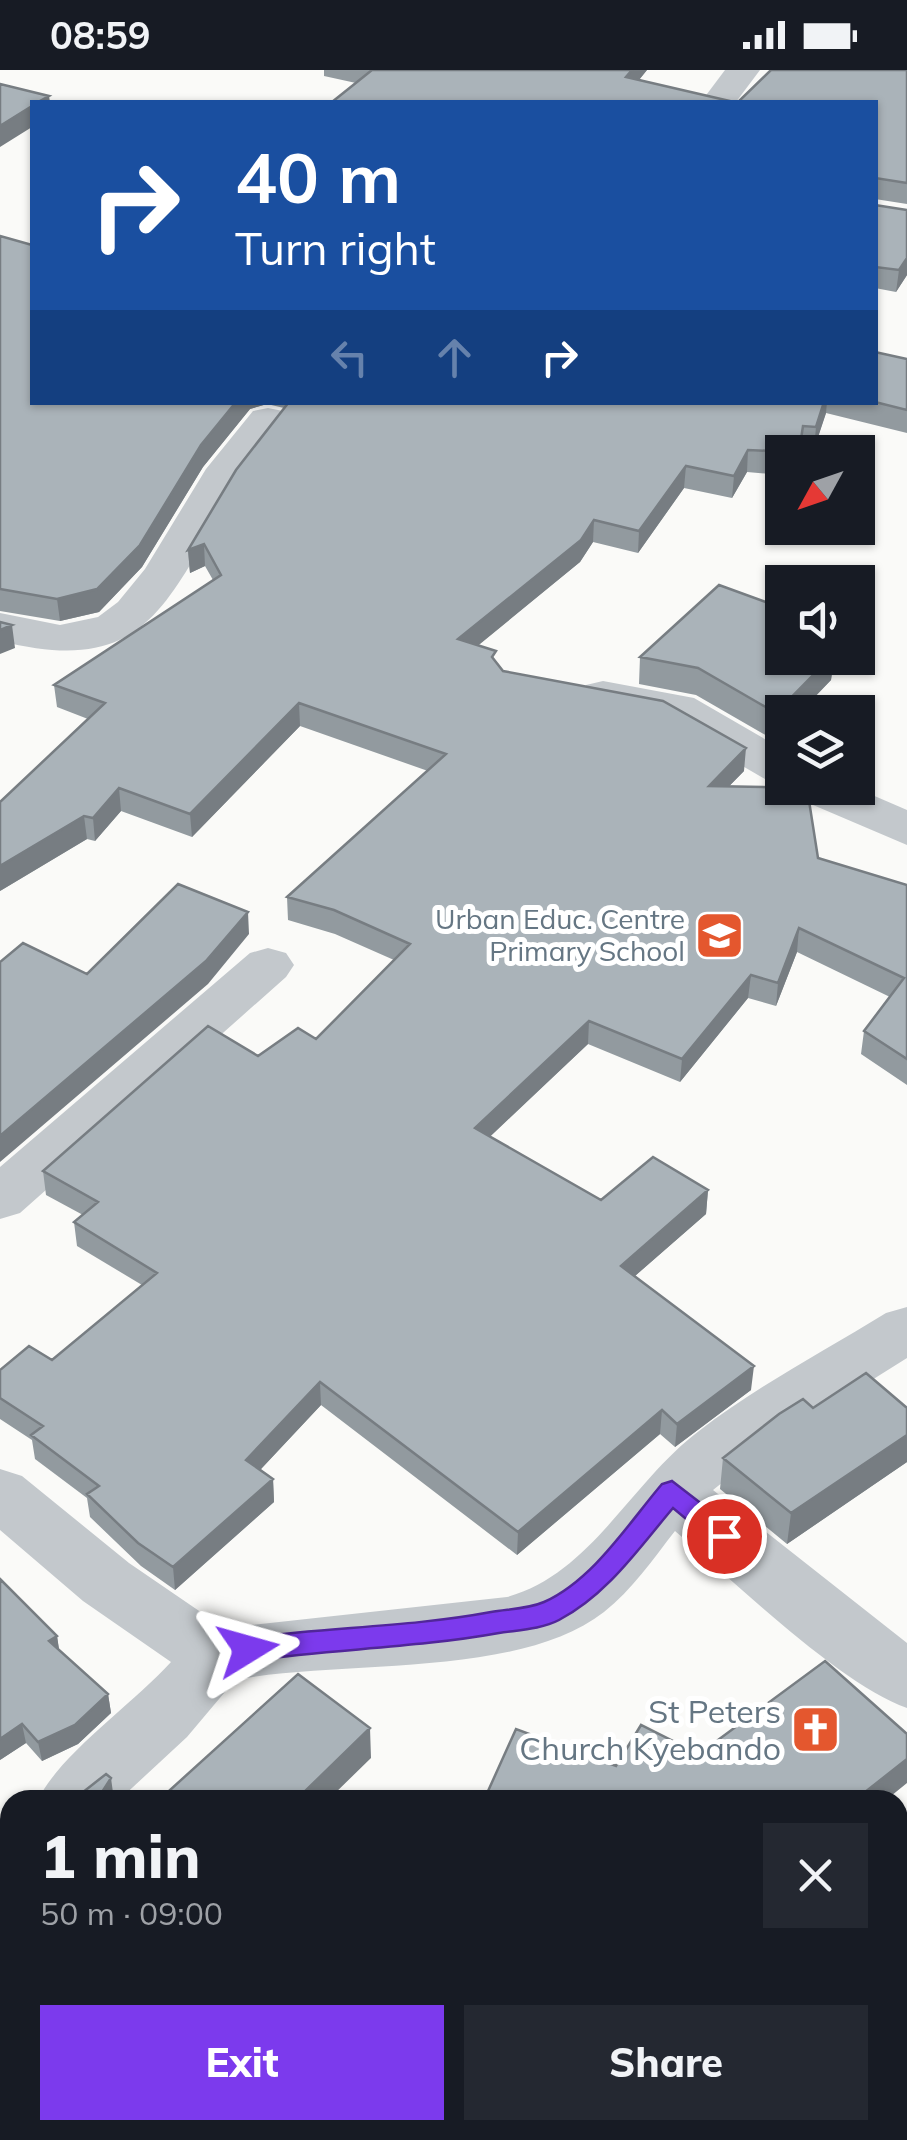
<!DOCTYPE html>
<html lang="en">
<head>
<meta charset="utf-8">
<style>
	:root { --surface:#171b24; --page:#242831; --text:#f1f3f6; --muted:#9ea1a6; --accent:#7c3aed }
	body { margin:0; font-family:Mulish,sans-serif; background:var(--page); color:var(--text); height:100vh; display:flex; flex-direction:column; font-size:38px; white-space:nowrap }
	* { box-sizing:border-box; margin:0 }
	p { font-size:32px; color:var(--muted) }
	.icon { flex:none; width:55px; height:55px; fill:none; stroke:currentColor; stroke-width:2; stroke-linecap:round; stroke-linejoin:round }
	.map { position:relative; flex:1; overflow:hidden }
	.details { position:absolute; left:0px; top:1720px; width:908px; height:350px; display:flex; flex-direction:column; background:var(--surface); border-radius:30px 30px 0 0; box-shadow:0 2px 8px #0004 }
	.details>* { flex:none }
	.top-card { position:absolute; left:30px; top:30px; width:848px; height:305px; border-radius:0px; box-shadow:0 2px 8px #0004; background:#1a4fa0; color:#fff; overflow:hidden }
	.needle { width:65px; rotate:230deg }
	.controls { position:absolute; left:765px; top:365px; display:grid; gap:20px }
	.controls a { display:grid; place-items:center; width:110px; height:110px; border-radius:0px; background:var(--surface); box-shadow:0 2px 8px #0004; font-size:50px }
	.pin { position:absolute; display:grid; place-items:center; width:85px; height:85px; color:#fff; margin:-42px; border:5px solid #fff; border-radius:50%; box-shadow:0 2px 10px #0007 }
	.me { position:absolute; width:110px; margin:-55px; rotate:82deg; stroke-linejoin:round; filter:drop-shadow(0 0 8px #0008) }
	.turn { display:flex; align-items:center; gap:35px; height:210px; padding:0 40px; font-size:45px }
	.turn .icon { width:130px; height:130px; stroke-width:2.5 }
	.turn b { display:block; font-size:70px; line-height:85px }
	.lanes { display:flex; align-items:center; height:95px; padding:0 40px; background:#0003; justify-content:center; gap:50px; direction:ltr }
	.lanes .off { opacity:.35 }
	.round { display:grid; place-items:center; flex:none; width:105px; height:105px; border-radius:0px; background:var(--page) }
	.headline { display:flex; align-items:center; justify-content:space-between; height:170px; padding:0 40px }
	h1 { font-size:60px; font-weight:800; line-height:75px }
	.action { display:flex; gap:20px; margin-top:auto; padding:20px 40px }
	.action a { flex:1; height:115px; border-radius:0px; background:var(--accent); color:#fff; font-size:40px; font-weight:800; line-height:115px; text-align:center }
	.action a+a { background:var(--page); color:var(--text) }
	.status { display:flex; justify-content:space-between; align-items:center; height:70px; padding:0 50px; background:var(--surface); direction:ltr }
	.status svg { height:28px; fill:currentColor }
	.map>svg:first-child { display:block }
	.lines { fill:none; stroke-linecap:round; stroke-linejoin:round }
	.minor { fill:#c3c8cc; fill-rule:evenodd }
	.wall { fill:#929a9f }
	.shaded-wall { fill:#777d82 }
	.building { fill:#aab3b9; stroke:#777d82; stroke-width:2.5 }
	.route { fill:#7c3aed; stroke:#51269a; stroke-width:2.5 }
	.labels { text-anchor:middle; stroke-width:10; stroke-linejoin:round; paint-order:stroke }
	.poi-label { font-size:28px; fill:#657683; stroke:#fff; text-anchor:end }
	.near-poi-label { font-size:32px; fill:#657683; stroke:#fff; text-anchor:end }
</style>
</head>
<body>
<div class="status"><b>08:59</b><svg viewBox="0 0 49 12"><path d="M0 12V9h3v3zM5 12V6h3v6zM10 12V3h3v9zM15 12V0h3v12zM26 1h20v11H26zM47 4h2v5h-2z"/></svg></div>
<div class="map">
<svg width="907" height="2070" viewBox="0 0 907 2070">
	<rect width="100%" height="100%" fill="#fafaf8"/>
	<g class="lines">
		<path class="minor" d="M725,0H760L736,32H701Z
			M268,338L283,341L289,350C270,378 245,402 228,430C164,537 144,607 0,571V543L60,555L98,547L118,532L145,499L206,399L253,341Z
			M603,611L694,628L782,679V714L765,709L663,650L586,635L580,625L586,615Z
			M792,718H856L907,740V775L799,729Z
			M268,878L286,883L294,895L286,907L20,1143L0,1149V1097L250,883Z
			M907,1237V1288L773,1372L713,1420L907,1573V1638C839,1614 733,1510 675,1461C653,1489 632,1520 604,1542C518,1609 341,1589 235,1610L187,1667L119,1730H38C60,1684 133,1634 171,1592L83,1531L0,1460V1399L22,1406L129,1493L224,1558L507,1527C591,1504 631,1412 699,1361C757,1316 823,1282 886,1243Z
			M10,1744V1809L0,1813V1748Z"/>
	</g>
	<path class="wall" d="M324,0H647L639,10L356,13L324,6Z
		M771,0H907V134L875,129Z
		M875,135L907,140V205L896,222L875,218Z
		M0,166L32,332H875L907,289V363L826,343L814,379L801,378L782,382V405L747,402L732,428L684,418L638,483L593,472L580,492L478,575L496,592L503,601L744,701L729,716L818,788L907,815V1015L861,984L864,961L890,927L797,882L776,936L748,928L680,1012L588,974L490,1066L601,1130L708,1120L706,1144L635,1206L751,1320L675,1377L660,1364L517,1485L321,1335L260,1400L273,1409L274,1432L175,1520L141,1496L90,1447L87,1428L35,1389L32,1370L0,1349V1300L52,1290L142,1215L77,1176L74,1152L83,1145L46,1125L43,1101L258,986L316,969L394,890L335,864L288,850L287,827L428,701L300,656L192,767L121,741L95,771L87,769L0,821L88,649L57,637L54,615L213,510L205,496L190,503L188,480L284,338L267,334L250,339L203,397L142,497L99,542L60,551L0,541Z
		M640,587L830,588H834L831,610L774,670L696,625L639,614Z
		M907,1338V1392L787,1474L720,1419L723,1388Z
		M57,1566L59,1581L108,1624L111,1643L78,1674L42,1691L26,1673L0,1690Z"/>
	<path class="shaded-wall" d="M632,0H647L625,27L626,7Z
		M49,26L50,32H38Z
		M32,36V57L0,77V56Z
		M907,188V205L896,222L899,200Z
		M236,332H267V334L250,339L203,397L142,497L99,542L60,551L57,529L201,375Z
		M824,332H827L826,343L814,379L816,357Z
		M748,380L747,402L732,428L734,406Z
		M686,396L684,418L638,483L639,461Z
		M594,450L593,472L580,492L458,592V569Z
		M204,474L205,496L190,503L188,480Z
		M12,555L15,578L0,584V560Z
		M830,588H834L831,610L800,642H782V660L774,670L776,643Z
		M299,633L300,656L192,767L190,744Z
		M746,678L744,701L707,739L709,716Z
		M119,718L121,741L95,771L93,748Z
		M84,746L87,769L0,821V796Z
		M248,842L249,864L208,914L0,1092V1066Z
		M799,858L797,882L776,936L778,913Z
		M751,905L748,928L680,1012L682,989Z
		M589,951L588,974L475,1081V1058Z
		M708,1120L706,1144L620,1219L621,1196Z
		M754,1296L751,1320L675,1377L677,1354Z
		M320,1312L321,1335L248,1413L246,1390Z
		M662,1340L660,1364L517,1485L518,1462Z
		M907,1365V1392L787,1474L791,1443Z
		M273,1409L274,1432L175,1520L173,1497Z
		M57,1566L60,1585L49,1571Z
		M108,1624L111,1643L78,1674L42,1691L38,1672Z
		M22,1654L26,1673L0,1690V1669Z
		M370,1658L371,1688L328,1730H296Z
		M907,1689V1713L886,1730H855Z
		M111,1708L114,1730H97Z
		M378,2060H394V2070H368Z"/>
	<path class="building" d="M372,0H632L626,7L734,32H332Z
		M771,0H907V113L875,108V32H738Z
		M0,14L49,26L38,32H32V36L0,56Z
		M875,135L907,140V188L899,200L875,197Z
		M0,166L32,175V332H236L201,375L140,475L97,519L57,529L0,519Z
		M875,282L907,289V340L875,332Z
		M289,332H824L816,357L803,356L799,382L748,380L734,406L686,396L639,461L594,450L581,470L458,569L496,581L492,587L503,601L663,631L746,678L709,716L807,718L818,788L907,815V989L864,961L904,908L799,858L778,913L751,905L682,989L589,951L475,1058L601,1130L653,1087L708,1120L621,1196L754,1296L677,1354L662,1340L518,1462L320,1312L246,1390L273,1409L173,1497L138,1473L87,1424L99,1416L31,1365L43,1356L0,1328V1300L29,1276L52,1290L157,1203L74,1152L98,1132L43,1101L208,956L258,986L298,958L316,969L410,874L334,840L287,827L446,684L299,633L190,744L119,718L93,748L84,746L0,796V732L105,633L54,615L221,505L204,474L188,480L236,400Z
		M719,515L782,538V588H830L776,643L698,598L640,587Z
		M0,552L12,555L0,560Z
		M178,814L248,842L206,891L0,1066V892L23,873L87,904Z
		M866,1303L907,1338V1365L791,1443L723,1388L779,1344L803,1329L813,1338Z
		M0,1509L57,1566L49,1571L108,1624L75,1655L38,1672L22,1654L0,1669Z
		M825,1591L907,1664V1689L855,1730H484L516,1659L616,1696L641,1655L699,1684Z
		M298,1604L370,1658L296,1730H159Z
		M106,1704L111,1708L97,1730H73Z
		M10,1779V2060H378L368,2070H0V1787Z
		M898,1829L907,1834V2070H424L432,2060H898Z"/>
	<path class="route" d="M672,1411L733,1458L737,1466L733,1473H715L673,1438C639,1478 607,1525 559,1550C542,1559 518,1560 499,1563C416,1578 331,1579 248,1591L238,1587L234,1579L238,1571L248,1568C329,1557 411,1557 491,1542C508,1539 528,1539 544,1532C593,1510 628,1454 662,1414Z"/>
	<defs>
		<symbol id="school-square" viewBox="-11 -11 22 22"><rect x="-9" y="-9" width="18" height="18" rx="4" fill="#e4572e" stroke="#fff"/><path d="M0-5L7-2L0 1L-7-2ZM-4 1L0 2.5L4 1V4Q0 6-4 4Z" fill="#fff"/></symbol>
		<symbol id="church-square" viewBox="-11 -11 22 22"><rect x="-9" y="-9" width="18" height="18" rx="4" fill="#e4572e" stroke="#fff"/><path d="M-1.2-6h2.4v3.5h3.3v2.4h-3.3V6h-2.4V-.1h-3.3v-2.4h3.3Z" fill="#fff"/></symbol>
	</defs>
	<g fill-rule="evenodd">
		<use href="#school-square" x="692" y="838" width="55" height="55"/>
		<use href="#church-square" x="788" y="1632" width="55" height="55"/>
	</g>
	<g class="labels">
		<g class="poi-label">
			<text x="685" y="859">Urban Educ. Centre<tspan x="685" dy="32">Primary School</tspan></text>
		</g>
		<g class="near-poi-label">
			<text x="781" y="1653">St Peters<tspan x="781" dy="37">Church Kyebando</tspan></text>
		</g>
	</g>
</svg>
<div class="controls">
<a><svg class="needle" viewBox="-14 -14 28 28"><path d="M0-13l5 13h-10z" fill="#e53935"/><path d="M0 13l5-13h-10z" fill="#9ea1a6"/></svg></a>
<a><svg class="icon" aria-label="sound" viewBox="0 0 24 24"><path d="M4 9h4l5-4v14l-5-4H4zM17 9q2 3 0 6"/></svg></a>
<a><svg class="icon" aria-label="layers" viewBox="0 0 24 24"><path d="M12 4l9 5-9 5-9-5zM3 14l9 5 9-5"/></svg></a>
</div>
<div class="pin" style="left:724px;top:1466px;background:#d93025"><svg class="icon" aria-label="arrive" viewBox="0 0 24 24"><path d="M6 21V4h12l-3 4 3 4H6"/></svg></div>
<svg class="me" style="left:248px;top:1579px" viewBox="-20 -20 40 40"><path d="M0-17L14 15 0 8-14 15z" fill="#7c3aed" stroke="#fff" stroke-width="4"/></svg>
<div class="top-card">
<div class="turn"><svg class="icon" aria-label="right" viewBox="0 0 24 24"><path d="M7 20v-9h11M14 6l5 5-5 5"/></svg><div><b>40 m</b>Turn right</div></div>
<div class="lanes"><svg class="icon off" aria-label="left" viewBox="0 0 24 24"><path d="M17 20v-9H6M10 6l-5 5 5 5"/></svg><svg class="icon off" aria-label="ahead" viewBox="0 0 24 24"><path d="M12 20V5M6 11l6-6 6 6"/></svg><svg class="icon" aria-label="right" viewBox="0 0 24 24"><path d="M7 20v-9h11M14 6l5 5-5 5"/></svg></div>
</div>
<section class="details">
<div class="headline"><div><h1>1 min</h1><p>50 m · 09:00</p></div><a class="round"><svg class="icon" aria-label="close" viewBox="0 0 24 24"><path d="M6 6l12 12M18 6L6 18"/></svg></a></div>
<div class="action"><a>Exit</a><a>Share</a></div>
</section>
</div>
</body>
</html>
